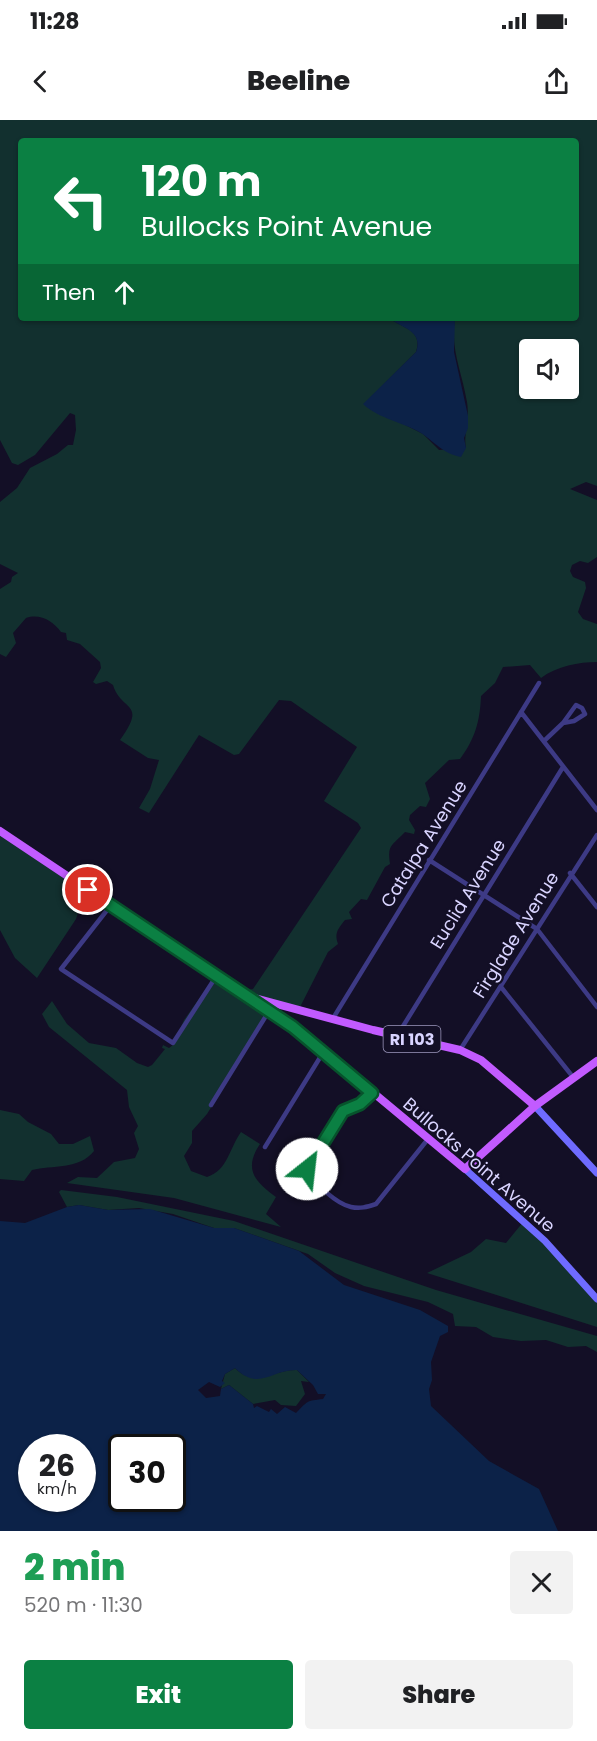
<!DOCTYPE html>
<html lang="en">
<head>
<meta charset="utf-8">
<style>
	:root { --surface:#fff; --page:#f2f2f2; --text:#202124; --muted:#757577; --accent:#0b8043 }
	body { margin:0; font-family:Poppins,sans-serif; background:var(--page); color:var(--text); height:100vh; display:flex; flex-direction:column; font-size:22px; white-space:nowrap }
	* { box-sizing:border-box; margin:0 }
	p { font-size:20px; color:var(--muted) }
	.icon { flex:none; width:33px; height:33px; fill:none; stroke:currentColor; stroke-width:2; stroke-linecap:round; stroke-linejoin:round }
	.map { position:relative; height:1411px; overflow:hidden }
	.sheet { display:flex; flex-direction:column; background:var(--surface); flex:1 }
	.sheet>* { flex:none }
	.banner { position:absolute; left:18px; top:18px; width:561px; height:183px; border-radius:6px; box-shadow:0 2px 4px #0004; background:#0b8043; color:#fff; overflow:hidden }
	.buttons { position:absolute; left:519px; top:219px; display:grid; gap:12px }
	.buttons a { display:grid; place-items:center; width:60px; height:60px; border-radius:6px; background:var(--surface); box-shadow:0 2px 4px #0004; font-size:30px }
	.speed { position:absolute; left:18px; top:1314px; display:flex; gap:12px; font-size:30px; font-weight:700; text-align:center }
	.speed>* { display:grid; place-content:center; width:78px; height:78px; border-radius:50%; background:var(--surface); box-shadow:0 2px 4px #0004; line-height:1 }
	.speed small { font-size:15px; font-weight:400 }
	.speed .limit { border:3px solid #111; border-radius:9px; background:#fff; color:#111 }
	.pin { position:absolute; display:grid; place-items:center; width:51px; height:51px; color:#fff; margin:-26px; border:3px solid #fff; border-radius:50%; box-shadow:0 2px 6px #0007 }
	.me { position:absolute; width:66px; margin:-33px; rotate:29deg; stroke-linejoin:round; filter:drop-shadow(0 0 4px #0008) }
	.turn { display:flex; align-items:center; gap:21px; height:126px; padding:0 24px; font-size:27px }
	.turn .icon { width:78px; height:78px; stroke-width:2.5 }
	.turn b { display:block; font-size:42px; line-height:51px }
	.then { display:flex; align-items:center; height:57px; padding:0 24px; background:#0003; gap:12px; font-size:22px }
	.round { display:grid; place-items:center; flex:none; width:63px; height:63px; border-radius:6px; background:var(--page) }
	.overview { display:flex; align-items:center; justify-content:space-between; height:102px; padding:0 24px }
	h1 { font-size:36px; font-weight:800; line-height:45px; color:#1e9e55 }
	.button { display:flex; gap:12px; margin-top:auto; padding:12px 24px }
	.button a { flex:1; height:69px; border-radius:6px; background:var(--accent); color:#fff; font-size:24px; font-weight:800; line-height:69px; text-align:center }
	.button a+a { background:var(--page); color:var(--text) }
	.status { display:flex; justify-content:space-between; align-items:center; height:42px; padding:0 30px; background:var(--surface); direction:ltr }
	.status svg { height:16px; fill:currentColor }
	header { display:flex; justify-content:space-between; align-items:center; height:78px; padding:0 24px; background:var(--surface); font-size:27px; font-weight:800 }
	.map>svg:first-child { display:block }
	.green { fill:#12302f; fill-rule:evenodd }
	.water { fill:#0c2248; fill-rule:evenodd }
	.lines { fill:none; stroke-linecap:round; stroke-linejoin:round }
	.street { stroke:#3d3a85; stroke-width:4.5 }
	.secondary { stroke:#6f6bff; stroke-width:7 }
	.primary { stroke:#c25bff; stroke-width:8 }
	.route-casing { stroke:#07532c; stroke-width:15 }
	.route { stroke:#0b8043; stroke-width:10 }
	.labels { text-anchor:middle; stroke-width:4.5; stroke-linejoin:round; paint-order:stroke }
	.shield { fill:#130f26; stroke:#9e99be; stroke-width:1.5 }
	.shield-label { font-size:16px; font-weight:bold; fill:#d9d4ff }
	.street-label { font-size:18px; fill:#d9d4ff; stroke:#130f26 }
</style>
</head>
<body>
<div class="status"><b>11:28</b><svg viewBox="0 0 49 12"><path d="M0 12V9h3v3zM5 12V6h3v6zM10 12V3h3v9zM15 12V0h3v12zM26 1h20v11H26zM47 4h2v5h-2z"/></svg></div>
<header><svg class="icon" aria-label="back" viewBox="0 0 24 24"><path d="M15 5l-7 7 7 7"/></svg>Beeline<svg class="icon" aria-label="share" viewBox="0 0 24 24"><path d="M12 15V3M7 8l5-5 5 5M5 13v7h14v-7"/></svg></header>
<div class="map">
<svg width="597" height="1411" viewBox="0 0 597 1411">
	<rect width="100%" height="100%" fill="#130f26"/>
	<path class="green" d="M0,0H597V366L586,362L570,369L597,380V437L588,443L580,441L572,445L570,451L573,457L585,462L586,468L578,492L583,499L597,504V542C579,542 557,546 541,558L530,545L503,547L495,563L481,576C480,601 475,619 460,639L449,640L425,663L430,679L426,687L420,686L410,695L409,700L415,710L414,714L405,712C392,726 387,724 390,744L385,747L367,780L361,779L349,792L352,799L345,800C338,809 334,813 338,824L328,832L299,889L260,880L267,889L241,939L207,994L192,1011V1023L184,1036L191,1051L207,1057C228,1050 229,1029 241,1012L260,1024C243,1049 255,1062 276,1077L266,1094L281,1107L174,1078L67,1063L78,1057L97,1058L114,1042L135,1038L139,1029L134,1013L138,1006L129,987L127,970L49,907L42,894L52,881L67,904L89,923L116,928L137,943L148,947L152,945L165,929L162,928L163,925L169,928L173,925L184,900L216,855L242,871L253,869L361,708L358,703L324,681L357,627L291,581L279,580L239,634L234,635L199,615L149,693L139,688L150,669L159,640L148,638L120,620C148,581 121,592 113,565L107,561L96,564L93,562L101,548L100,542L80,524L67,520L66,513L61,512C53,501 40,493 26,498L13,513L16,523L6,537L0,534V469L11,462L12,457L18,453L0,444V382L17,368L30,348L57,334L68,325H73L76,310L75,295L70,293L35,335L18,345L12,343L0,320ZM21,21H576V198H455C450,229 462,252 467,282C470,300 463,313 466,328L439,330L423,314L364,284L416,232C423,210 404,209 389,198H21ZM530,230H568V268H530Z
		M0,711L86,769L76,799L37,858L15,838L0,810Z
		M0,990L19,994L28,1002L51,1014L59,1024H73L90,1016L94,1031C79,1050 52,1045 32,1050L24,1061L0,1059Z
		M61,1070L117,1077L234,1101L436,1170L597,1216V1232L586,1226L568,1227L546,1220L521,1221L493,1217L476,1207L455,1206L453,1194L428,1182L364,1166L335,1153L308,1134L234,1108H214L173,1094L139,1088L108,1090L79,1085L67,1087L59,1072Z
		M524,1101L597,1179V1207L427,1153L471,1132L486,1119L506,1123Z
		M235,1248C255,1269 274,1249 297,1250L309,1262L301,1261L305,1274L296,1286L281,1285L275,1280L253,1284L229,1265L221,1269L225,1254Z"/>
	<path class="water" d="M389,198H455L454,232L468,296V308L464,318L466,328L461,337C442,333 436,323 421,313C403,302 379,299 363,284L416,232C423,211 404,209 389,198Z
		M79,1085L108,1090L150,1089L214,1108H234L299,1131L344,1165L420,1190L448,1206V1212L440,1216L431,1242L432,1260L429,1269L431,1286L489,1341L539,1369L558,1411H0V1101L25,1103L67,1087ZM235,1248C259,1272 272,1249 297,1250L313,1265L318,1274H326L323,1279C306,1281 309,1280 296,1293L285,1287L277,1294L271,1289L269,1292L257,1286L254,1288L253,1284L229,1265L221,1269L220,1276L206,1278L198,1270L209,1262L220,1267L225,1263L222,1261L225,1254ZM152,1316L158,1327L172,1328V1378L140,1381L133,1379L130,1381L122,1378L119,1364L122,1328L139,1327ZM32,1328H82V1378H32Z"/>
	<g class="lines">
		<path class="street" d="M576,585L582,588L585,594L574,601L563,603Z
			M521,592L597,690
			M544,621L563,603
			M429,740L537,809L597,887
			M570,753L597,787
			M111,785L61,849L173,923L217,855
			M501,867L573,957
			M332,900L539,563
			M397,916L563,647
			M460,930L597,715
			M372,973L360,984L343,991L308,1044L307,1049C313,1063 337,1084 351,1087C360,1089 367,1087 376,1084L428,1019
			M211,985L269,891
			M265,1027L324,931"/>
		<path class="secondary" d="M535,986L597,1053
			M465,1049L545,1121L597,1179"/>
		<path class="primary" d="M0,711L247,876L373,910L460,930L481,940L535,986
			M256,882L310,920L465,1049L535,986L597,941"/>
	</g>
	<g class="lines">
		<defs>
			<path id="route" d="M88,770L293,907L372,973L360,984L343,991L307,1049"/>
		</defs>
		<use href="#route" class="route-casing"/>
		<use href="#route" class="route"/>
	</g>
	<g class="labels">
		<rect class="shield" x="383.5" y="906" width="57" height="26" rx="4.5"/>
		<g class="shield-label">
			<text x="412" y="925">RI 103</text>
		</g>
		<g class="street-label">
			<text transform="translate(424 724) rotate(-58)" y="6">Catalpa Avenue</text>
			<text transform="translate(468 774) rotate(-58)" y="6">Euclid Avenue</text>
			<text transform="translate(516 815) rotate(-58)" y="6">Firglade Avenue</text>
			<text transform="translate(479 1045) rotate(41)" y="6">Bullocks Point Avenue</text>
		</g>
	</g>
</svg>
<div class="buttons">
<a><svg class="icon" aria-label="sound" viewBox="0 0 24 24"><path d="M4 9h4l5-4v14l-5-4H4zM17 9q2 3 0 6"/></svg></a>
</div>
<div class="speed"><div>26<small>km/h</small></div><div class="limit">30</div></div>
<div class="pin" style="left:88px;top:770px;background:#d93025"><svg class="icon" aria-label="arrive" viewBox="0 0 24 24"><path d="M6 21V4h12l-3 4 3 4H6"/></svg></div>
<svg class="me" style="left:307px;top:1049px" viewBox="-20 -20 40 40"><circle r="19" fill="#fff"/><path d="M0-13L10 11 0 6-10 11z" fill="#0b8043"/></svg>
<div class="banner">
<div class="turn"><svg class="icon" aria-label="left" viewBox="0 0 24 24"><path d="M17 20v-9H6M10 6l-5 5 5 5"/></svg><div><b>120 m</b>Bullocks Point Avenue</div></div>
<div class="then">Then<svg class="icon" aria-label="ahead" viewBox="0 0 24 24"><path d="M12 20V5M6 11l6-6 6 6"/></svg></div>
</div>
</div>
<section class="sheet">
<div class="overview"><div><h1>2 min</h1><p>520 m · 11:30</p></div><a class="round"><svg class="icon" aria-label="close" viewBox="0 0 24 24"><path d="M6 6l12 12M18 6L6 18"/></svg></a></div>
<div class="button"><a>Exit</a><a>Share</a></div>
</section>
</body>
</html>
